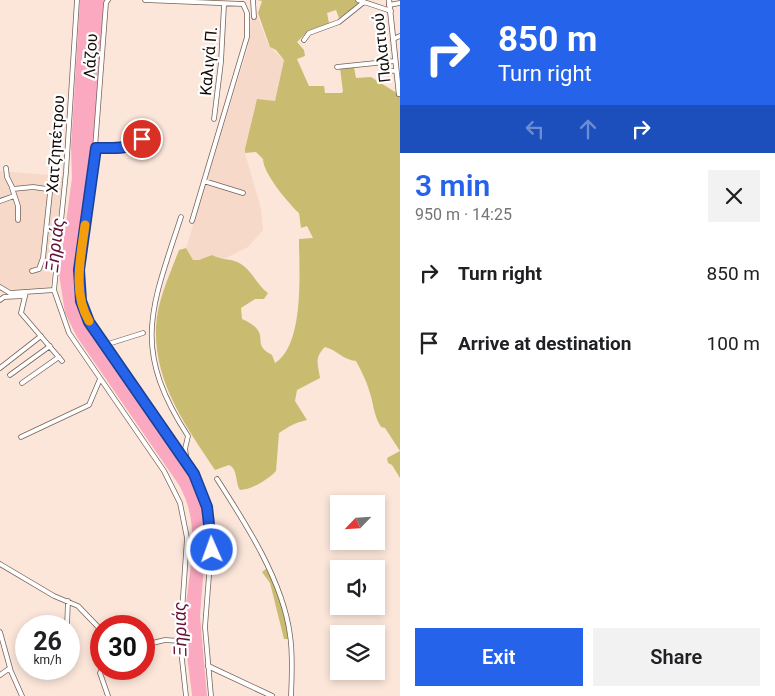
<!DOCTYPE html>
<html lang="en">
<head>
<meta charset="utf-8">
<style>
	:root { --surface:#fff; --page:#f2f2f2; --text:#202124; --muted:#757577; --accent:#2563eb }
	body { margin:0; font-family:Roboto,sans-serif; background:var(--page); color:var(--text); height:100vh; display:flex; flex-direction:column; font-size:19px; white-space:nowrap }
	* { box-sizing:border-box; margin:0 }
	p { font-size:16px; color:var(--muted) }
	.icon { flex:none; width:28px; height:28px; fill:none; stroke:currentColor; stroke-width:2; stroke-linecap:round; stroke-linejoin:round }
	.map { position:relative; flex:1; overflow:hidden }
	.drawer { display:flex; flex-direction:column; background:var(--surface); width:375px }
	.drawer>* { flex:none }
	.guide { background:#2563eb; color:#fff; overflow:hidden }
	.needle { width:32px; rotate:245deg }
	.controls { position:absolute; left:330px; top:495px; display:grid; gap:10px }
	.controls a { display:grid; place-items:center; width:55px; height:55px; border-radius:0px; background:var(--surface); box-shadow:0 2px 8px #0003; font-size:25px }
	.speed { position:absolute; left:15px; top:615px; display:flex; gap:10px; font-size:25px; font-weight:700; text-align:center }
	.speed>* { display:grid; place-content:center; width:65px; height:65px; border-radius:50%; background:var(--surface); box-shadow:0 2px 8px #0003; line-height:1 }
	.speed small { font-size:12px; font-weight:400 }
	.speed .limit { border:8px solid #d22; background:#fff; color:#111 }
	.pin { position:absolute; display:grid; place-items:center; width:42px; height:42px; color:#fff; margin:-21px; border:2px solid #fff; border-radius:50%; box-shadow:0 1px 5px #0007 }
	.me { position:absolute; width:55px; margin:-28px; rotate:358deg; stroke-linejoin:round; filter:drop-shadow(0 0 4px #0008) }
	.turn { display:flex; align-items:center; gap:18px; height:105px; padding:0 15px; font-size:22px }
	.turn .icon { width:65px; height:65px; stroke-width:2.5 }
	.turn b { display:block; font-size:35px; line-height:42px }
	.lanes { display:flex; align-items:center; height:48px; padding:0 15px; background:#0003; justify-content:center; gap:25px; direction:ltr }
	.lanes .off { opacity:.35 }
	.round { display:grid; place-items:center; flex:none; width:52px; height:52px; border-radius:0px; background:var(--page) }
	.overview { display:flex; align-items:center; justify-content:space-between; height:85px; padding:0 15px }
	h1 { font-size:30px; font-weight:600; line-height:38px; color:var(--accent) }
	.button { display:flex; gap:10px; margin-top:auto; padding:10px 15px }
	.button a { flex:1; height:58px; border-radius:0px; background:var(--accent); color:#fff; font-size:20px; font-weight:600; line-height:58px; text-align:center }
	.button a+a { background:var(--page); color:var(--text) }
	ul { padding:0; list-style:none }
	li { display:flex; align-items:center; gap:15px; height:70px; padding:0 15px }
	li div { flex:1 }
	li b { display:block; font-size:19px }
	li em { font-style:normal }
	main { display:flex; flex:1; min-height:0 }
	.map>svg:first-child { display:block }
	.built { fill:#f6d9c9 }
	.green { fill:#c9bc70 }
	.water { fill:#faa9c0 }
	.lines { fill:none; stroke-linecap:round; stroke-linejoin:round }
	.minor-casing { stroke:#756258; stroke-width:5.5 }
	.tertiary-casing { stroke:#756258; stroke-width:6 }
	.minor { stroke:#fff; stroke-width:4 }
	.tertiary { stroke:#fff; stroke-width:4.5 }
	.route-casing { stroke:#184099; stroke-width:12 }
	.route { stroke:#2563eb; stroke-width:9 }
	.slow { stroke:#f59e0b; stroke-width:9 }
	.labels { text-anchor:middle; stroke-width:4.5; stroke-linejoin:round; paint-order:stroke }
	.street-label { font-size:16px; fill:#130c08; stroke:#fff }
	.water-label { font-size:18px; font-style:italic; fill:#671036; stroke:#fff }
</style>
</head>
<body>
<main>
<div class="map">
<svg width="400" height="696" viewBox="0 0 400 696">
	<rect width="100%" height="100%" fill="#fce6da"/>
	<path class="built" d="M252,12L256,13L269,46L284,60L275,101L255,106L245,153L261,209L263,230L248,247L222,260L212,255L199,260H193L186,248L248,47Z
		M0,171L63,176L50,288L10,291L0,283Z"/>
	<path class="green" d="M257,0H354L361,2L339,18L336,10L327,13L329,23L309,30L297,42L304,50L305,56L297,59L309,86H324L325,93H341L343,92L340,68L354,67L356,78L371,77L400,95V478L392,465L388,463L387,458L400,451L385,428L381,427C373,414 374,404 369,390C366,380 361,370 356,361C343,360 337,350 325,347C314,358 318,364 320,378L297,390L295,401L307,420C294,423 290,426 279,433L276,471C269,479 251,490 240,490C235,482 238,469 229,465L215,470C186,426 154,383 156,327C157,301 170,274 179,250L186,248L193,260H199L212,255C222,261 233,258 241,264C252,271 257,285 268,293L264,299H255L241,308L242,319C275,334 248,343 272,355L275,363C305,344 299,271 299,239L313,238L307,226L301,228L299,213C288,203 263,173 263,159L256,152L245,153V149L257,99L275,101L284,60L276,50L270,47L258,13L262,1Z
		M267,568L285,609L288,639H284L270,583L262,572Z"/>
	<path class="water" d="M80,0H104L93,149L75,271L76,293L84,319L186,468L200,495L207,529L200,616L207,696H192C190,674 185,650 185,627C185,579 205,531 179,485L77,337L65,313L59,274L72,178L71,147Z"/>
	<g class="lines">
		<defs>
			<path id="minor" d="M77,0L66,172L54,290L69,333L164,471L180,503L187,538L180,641L186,696
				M108,0L106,3L95,148L79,270L81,301L89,322L188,463L205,499L212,537L205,627L211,696
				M145,0L243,4
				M253,0L254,17
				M358,0L391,11
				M389,5L400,3
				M393,39L400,36
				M304,40L309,33L339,22L364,2
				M337,67L395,61
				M382,70L396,71
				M214,119L221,62L224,5
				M95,148C109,148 132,150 142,139
				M6,168L7,177L13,189L33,187L47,189L50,193L43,258L39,269L32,271
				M204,181L243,193
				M12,188L18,206V220
				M0,201L14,196
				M181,217C151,309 131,348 188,436L185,449L187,460
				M192,221L247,37V13L243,4
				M0,287L10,293L54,290
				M26,292L21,313L62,361
				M0,300L4,297L24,296
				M105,345L143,333
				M0,368L41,336
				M10,375L50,346
				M22,383L59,357
				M21,437L89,405L100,379
				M217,479C246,524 283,581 290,635C293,655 292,676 291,696
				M0,564L54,596L78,606L101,630
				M67,626L68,601
				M0,632L10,668L0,675
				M144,645L165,640L180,641
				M10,669L22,696
				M102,669L100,673L108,696"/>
			<path id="tertiary" d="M389,0L399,94
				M208,666L272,696"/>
		</defs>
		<use href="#minor" class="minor-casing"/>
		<use href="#tertiary" class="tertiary-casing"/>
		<use href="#minor" class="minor"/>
		<use href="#tertiary" class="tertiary"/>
	</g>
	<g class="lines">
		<defs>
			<path id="route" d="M142,139C132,150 110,148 96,148L79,270L81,301L89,322L194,474L207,507L212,550"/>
		</defs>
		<use href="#route" class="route-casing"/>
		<use href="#route" class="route"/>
		<path class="slow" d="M85,225C81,256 72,292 89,321"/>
	</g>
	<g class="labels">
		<g class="street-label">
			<text transform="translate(381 48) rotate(-96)" y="6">Παλατιού</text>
			<text transform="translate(90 56) rotate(-87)" y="6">Λάζου</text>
			<text transform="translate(208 61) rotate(-85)" y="6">Καλιγά Π.</text>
			<text transform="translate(55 144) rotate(-86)" y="6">Χατζηπέτρου</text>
		</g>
		<g class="water-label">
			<text transform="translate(55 245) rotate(-83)" y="6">Ξηριάς</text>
			<text transform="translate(180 629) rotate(-91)" y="6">Ξηριάς</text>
		</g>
	</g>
</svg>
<div class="controls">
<a><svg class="needle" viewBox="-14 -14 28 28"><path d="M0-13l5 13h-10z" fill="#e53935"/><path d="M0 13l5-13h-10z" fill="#757577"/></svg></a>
<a><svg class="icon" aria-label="sound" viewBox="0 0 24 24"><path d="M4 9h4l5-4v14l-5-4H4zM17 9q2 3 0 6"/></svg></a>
<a><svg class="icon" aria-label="layers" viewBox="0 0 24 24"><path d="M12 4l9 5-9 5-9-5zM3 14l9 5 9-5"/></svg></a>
</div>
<div class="speed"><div>26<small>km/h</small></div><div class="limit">30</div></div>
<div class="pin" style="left:142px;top:139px;background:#d93025"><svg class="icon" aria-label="arrive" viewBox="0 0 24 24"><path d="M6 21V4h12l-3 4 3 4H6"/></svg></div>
<svg class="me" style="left:212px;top:550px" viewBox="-20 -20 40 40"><circle r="17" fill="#2563eb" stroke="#fff" stroke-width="3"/><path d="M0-11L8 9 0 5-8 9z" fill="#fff"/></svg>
</div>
<section class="drawer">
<div class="guide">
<div class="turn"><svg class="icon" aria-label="right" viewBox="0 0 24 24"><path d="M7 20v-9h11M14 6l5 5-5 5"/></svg><div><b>850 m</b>Turn right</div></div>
<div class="lanes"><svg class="icon off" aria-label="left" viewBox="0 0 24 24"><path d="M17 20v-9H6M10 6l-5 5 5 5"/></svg><svg class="icon off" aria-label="ahead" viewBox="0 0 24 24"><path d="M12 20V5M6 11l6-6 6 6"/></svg><svg class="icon" aria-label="right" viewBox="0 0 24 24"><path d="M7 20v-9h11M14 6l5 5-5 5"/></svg></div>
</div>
<div class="overview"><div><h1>3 min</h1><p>950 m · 14:25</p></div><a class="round"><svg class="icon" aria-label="close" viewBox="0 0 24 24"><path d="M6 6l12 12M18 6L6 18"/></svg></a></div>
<ul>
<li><svg class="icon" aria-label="right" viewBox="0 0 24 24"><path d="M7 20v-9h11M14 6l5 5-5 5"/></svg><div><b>Turn right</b></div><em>850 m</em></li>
<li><svg class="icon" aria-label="arrive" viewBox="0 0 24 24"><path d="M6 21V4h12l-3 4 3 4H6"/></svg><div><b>Arrive at destination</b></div><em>100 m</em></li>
</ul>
<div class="button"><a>Exit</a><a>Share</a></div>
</section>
</main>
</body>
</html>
